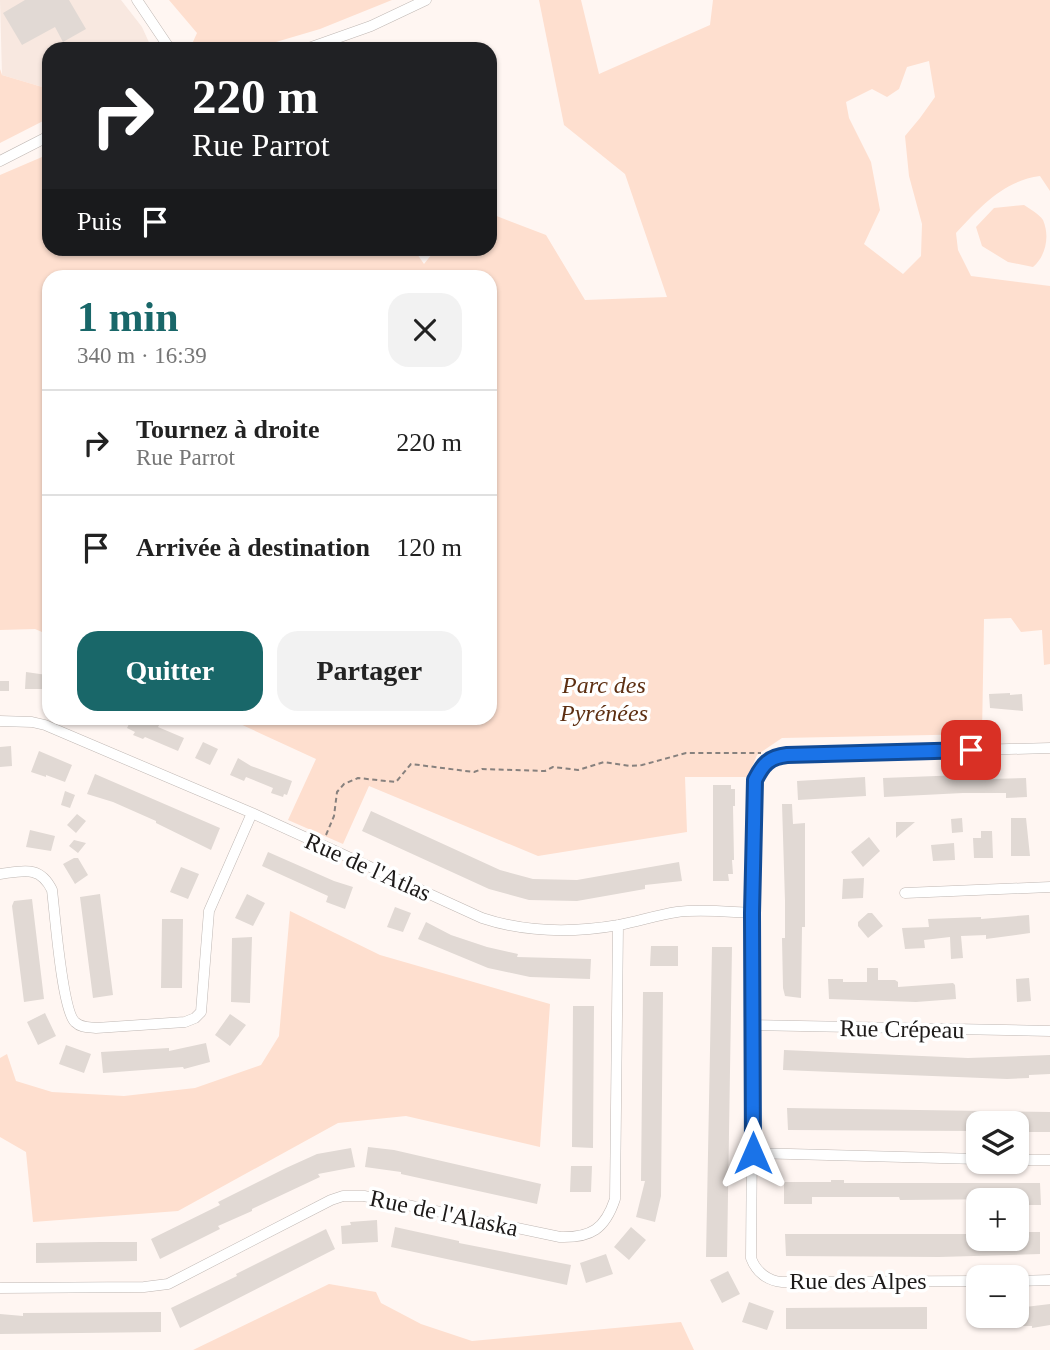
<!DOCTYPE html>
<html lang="fr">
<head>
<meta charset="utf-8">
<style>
	:root { --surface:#fff; --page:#f2f2f2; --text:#222; --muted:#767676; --line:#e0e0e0; --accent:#196769 }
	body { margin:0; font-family:Georgia,serif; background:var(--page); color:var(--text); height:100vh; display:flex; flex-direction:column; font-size:26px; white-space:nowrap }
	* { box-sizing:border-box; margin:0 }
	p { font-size:23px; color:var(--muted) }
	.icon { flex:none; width:38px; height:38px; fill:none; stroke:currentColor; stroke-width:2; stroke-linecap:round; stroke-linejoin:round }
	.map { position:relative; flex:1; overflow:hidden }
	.side { position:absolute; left:42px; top:270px; width:455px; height:455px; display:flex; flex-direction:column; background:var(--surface); border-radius:21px; box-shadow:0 2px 5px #0004 }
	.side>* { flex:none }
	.banner { position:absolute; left:42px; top:42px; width:455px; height:214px; border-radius:21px; box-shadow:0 2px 5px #0004; background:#202124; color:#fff; overflow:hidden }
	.fabs { position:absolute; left:966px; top:1111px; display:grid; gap:14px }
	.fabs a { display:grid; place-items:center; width:63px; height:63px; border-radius:14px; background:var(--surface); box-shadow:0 2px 5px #0004; font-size:35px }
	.pin { position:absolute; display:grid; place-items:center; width:60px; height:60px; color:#fff; margin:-30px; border-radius:14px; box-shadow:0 4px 10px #0006 }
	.me { position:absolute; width:77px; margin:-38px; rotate:0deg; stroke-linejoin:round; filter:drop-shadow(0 0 5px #0008) }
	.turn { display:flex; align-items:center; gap:24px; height:147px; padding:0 35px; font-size:32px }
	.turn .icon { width:91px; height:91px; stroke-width:2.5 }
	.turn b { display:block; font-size:49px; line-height:60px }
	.then { display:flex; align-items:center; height:66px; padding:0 35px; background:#0003; gap:14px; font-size:26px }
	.round { display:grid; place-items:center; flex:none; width:74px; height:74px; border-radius:21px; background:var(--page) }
	.overview { display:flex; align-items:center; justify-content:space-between; height:119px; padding:0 35px }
	h1 { font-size:42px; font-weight:700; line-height:52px; color:var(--accent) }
	.cta { display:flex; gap:14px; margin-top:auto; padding:14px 35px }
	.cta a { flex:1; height:80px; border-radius:21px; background:var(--accent); color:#fff; font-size:28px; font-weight:700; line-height:80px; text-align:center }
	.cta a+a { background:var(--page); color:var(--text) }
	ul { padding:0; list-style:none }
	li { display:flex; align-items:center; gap:21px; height:105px; padding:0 35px; border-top:2px solid var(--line) }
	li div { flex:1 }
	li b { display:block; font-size:26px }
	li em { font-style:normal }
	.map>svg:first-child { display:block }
	.built { fill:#f8e8e0 }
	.green { fill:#fedfcf; fill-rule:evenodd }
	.building { fill:#e1d9d4 }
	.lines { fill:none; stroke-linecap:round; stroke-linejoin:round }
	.minor-casing { stroke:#bfb7b3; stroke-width:11 }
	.path { stroke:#87817e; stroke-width:2; stroke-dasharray:5 3.5; stroke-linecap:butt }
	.minor { stroke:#fff; stroke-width:10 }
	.route-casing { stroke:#114b97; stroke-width:18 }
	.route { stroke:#1a73e8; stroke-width:12 }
	.labels { text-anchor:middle; stroke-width:7; stroke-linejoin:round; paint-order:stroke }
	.park-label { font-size:24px; font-style:italic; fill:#5d2f12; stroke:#fff }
	.street-label { font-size:24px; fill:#1d1a19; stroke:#fff }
</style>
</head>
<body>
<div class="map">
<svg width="1050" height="1350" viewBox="0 0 1050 1350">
	<rect width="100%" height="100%" fill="#fff6f2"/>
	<path class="built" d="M0,0H121L142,27L152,49H49V89L2,75Z"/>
	<path class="green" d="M169,0H392L320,29L252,49H194L192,44L197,33Z
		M539,0H581L599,74L710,25L713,0H1050V191L1040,176C1003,181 980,207 956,233L958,250L971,276L1050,286V664L1044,665L1042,630L1021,632L1011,618L984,619L982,734L782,738L757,755L748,777H685L687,832L538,856L369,786L343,844L288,820L316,759L227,718H490V276H49V635L35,629L0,630V175L49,154V248H413L424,264L436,249L490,248V214L494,215L546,235L585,300L667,297L625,174L564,125ZM929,61L935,97L920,118L905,136L909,176L922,224L921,256L903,274L864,244L880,210L871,162L849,118L846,102L872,89L887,97L899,89L907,67Z
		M0,69L2,75L49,89V118L0,143Z
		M1024,205C1030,209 1039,214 1043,220C1050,236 1046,256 1033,267L1008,262L982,246L976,227L994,208Z
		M290,911L380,955L550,1004L540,1147L406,1116L338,1123L178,1211L33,1222L26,1152L0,1137V1058L7,1054L16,1081L52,1092L124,1096L195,1088L261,1065L279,1036Z
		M329,1284L376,1292L381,1303L421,1324L472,1341L681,1322L694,1350H193Z"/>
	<path class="building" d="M25,0H69L86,29L63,42L55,27L22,45L3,13Z
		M26,672L47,675L49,689H25Z
		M0,681H9V691H0Z
		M1010,693V695L1022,694L1023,711L990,708L989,694Z
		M132,718H163L158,727L184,738L178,751L145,737L143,739L133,735L135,732L127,728Z
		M203,742L218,749L210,765L195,758Z
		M11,746L12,766L0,767V747Z
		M39,751L72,765L65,782L46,775V777L31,772Z
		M238,758L251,766L292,781L287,795L284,794L283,797L271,793L273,788L246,777L244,781L230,775Z
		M95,774L220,828L211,850L156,823V821L113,802L87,794Z
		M989,774V779L1026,778L1027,797L1006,798V793H963L884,797L883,778Z
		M865,777L866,796L798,800L797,781Z
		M713,785H731V789H735V806H733L734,860H732L733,874H728L729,881H713Z
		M65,791L75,795L70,808L61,805Z
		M782,804H792L793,824L805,823V927H802L801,998L785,996L783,988L782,938H785V901Z
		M371,811L500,870L533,879L577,880L679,862L682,881L645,885V889L577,901L529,900L489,889L362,831Z
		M77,814L86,821L76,833L67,825Z
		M962,818L963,832L952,833L951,819Z
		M1011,818H1026L1030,856H1011Z
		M896,822H915L896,838Z
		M30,830L55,836L51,851L26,847Z
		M981,831H992L993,858H974L973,838H981Z
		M869,837L880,851L863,867L851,852Z
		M74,840L86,843L78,853L69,846Z
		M954,843L955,860L933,861L931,845Z
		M268,852L334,881L353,887L345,909L326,902L328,896L262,866Z
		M74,858H78L88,875L75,884L63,864Z
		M181,867L199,874L188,899L170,892Z
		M864,878L863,898L842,899L843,879Z
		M100,894L113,995L93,998L80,897Z
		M247,894L265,903L253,926L235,918Z
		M32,899L44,999L24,1002L12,906L14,901Z
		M395,907L411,913L403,932L387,927Z
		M868,913H872L883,926L868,938L858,926V922Z
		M1029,915L1030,933L986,939V935L961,936L963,958L951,959L950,937L924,940L925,948L905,949L902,928L929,927L928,919L981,917V919Z
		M162,919H183L182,988H161Z
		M426,922L451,935L487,947L518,954L517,957L591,959L590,979L530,977L488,968L418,939Z
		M252,937L250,1003L231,1002L232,938Z
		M651,946H678V966H650Z
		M712,947H732L727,1257H706Z
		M867,968H878V980H895L898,982V987L953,983L955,985L956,999L916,1002L829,999L828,979H843V982H867Z
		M1029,978L1031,1001L1017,1002L1016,979Z
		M643,992H663L661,1196L655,1222L636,1217L645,1181H641Z
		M573,1006H594L593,1148L572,1147Z
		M45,1013L56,1036L38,1045L27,1022Z
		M230,1014L246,1025L230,1046L215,1035Z
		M206,1043L210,1062L184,1069L183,1067L103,1073L101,1052L169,1048V1051Z
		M66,1045L91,1054L84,1073L59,1064Z
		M784,1050L968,1058L1050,1055V1074L1029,1075V1078L1007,1079L783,1070Z
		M787,1108L1050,1112V1132H1028L1027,1124H974L975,1131L788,1130Z
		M368,1147L394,1150L541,1184L537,1204L401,1174V1172L365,1167Z
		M351,1148L355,1167L318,1174L320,1177L252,1209V1211L218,1226L220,1229L160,1259L151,1239L220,1205L218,1202L286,1168L317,1154Z
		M571,1166H592L591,1192H570Z
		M831,1180H844V1183H1040L1041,1205H1017V1200L1013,1199L900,1200L899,1197H812V1204H784V1182H831Z
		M377,1220L378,1242L342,1244L341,1226L351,1225L350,1222Z
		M395,1227L459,1241V1243L571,1265L567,1285L391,1247Z
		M631,1227L646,1240L629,1260L614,1247Z
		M326,1229L335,1249L180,1328L171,1308L237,1276L236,1274Z
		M1017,1232H1040V1254L939,1257L786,1256L785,1234H978V1239H1017Z
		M100,1242H137V1261L36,1263V1243Z
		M606,1254L613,1274L586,1283L580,1263Z
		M728,1271L740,1294L722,1303L710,1280Z
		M749,1302L774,1311L767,1330L742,1322Z
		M1050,1304V1325L1032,1328V1326H992V1316H1017V1308Z
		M927,1307V1329H786V1308Z
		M161,1312V1332L0,1334V1314L23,1316V1313Z"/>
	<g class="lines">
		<defs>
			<path id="minor" d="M137,0L170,49
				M306,49L371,26L426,0
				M0,161L49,136
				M0,721L32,722L45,725L252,813L482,918C527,933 572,933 619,925C639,921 658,915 677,912C702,909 728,912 752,913
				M0,874C23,871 40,865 52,890C55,914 62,1010 75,1022C81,1028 89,1027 96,1028L185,1022L195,1018L201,1012L209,911L252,813
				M905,893L1050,887
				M753,1025L1050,1031
				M753,1153L978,1159
				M1017,1160H1050
				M978,1281L782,1282C768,1281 756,1272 751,1258L755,780C763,764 769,757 787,755L1050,748
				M1017,1281L1050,1280
				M0,1288L144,1287L168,1284L331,1200L343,1196H364L560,1237C591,1238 605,1229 615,1199L618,925"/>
		</defs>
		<use href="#minor" class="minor-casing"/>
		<path class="path" d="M326,835L334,816L337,792L344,784L358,778L396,782L411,764L474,772L482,769L545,771L553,767L578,770L604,762L630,766L642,765L686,753H761"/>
		<use href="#minor" class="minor"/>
	</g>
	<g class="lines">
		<defs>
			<path id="route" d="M753,1153L752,913L755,780C763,764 769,757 787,755L971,750"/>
		</defs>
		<use href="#route" class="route-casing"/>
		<use href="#route" class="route"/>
	</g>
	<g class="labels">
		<g class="park-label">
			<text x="604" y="693">Parc des<tspan x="604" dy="28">Pyrénées</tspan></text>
		</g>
		<g class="street-label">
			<text transform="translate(368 867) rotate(24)" y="8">Rue de l'Atlas</text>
			<text transform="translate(902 1029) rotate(1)" y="8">Rue Crépeau</text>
			<text transform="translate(444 1213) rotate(12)" y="8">Rue de l'Alaska</text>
			<text x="858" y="1289">Rue des Alpes</text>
		</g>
	</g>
</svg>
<div class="fabs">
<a><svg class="icon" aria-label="layers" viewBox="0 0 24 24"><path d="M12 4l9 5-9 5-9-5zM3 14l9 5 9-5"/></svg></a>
<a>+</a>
<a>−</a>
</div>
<div class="pin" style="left:971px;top:750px;background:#d93025"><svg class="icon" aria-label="arrive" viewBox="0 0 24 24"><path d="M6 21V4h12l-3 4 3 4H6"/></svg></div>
<svg class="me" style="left:753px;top:1153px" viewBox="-20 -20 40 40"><path d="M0-17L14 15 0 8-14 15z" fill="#1a73e8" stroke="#fff" stroke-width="4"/></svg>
<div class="banner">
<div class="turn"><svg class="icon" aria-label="right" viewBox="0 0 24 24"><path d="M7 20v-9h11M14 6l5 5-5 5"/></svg><div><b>220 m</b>Rue Parrot</div></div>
<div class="then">Puis<svg class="icon" aria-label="arrive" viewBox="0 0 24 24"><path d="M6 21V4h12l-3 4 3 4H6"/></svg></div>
</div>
<section class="side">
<div class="overview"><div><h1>1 min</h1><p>340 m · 16:39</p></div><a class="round"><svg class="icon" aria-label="close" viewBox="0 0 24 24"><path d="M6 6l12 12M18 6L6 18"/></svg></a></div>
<ul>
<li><svg class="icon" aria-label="right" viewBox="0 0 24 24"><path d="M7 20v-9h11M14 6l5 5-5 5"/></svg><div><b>Tournez à droite</b><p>Rue Parrot</p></div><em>220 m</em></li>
<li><svg class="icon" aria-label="arrive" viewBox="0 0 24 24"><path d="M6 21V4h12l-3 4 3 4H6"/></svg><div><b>Arrivée à destination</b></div><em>120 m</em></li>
</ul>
<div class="cta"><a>Quitter</a><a>Partager</a></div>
</section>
</div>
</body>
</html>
